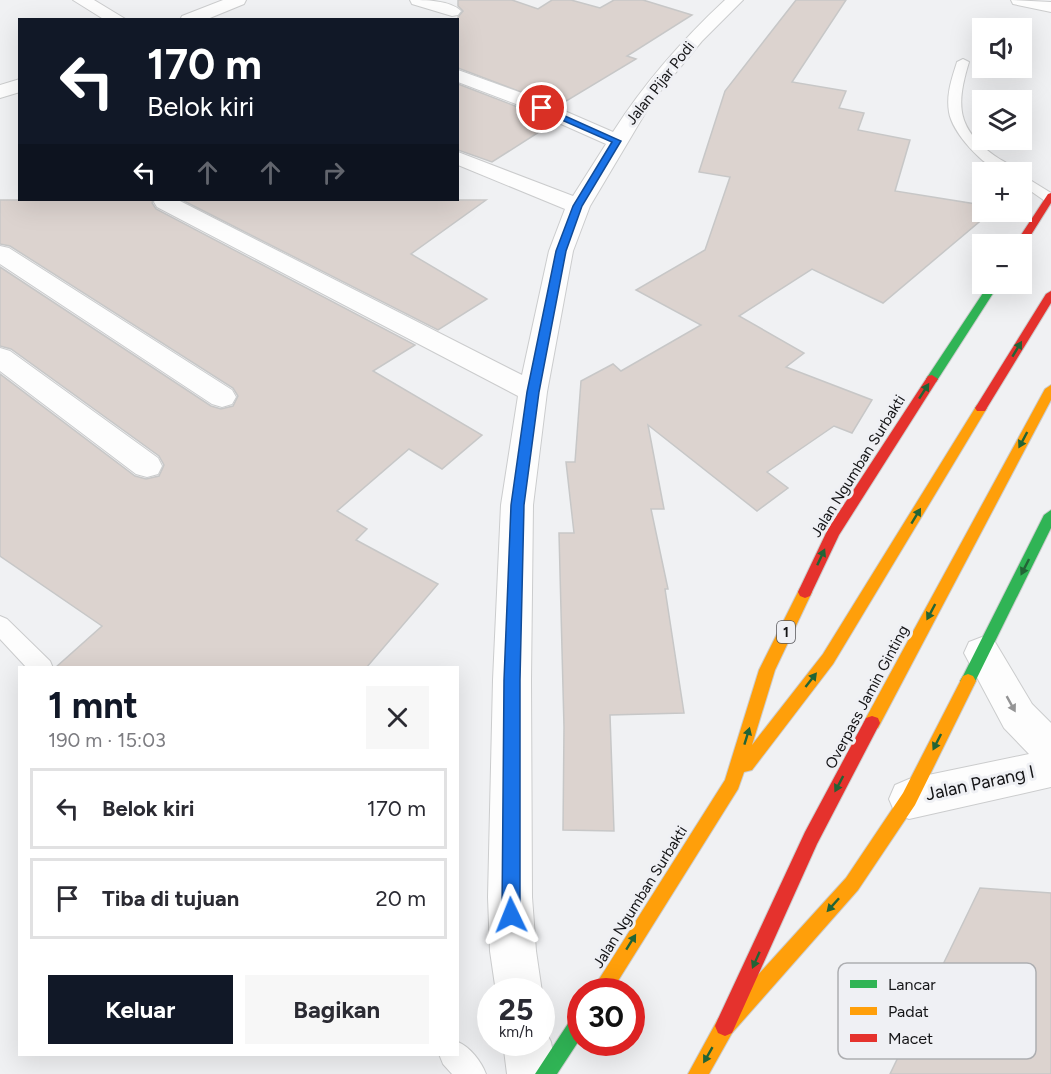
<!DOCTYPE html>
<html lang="id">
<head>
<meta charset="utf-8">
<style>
	:root { --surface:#fff; --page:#f7f7f7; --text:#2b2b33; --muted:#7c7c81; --line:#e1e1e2; --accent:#111827 }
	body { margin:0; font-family:Figtree,sans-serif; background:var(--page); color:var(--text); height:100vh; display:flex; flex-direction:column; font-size:22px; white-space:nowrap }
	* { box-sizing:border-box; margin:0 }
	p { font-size:20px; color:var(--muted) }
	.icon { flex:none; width:33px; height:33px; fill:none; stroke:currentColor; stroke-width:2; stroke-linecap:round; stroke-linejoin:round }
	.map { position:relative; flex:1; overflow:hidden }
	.panel { position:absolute; left:18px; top:666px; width:441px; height:390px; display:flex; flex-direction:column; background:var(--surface); border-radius:0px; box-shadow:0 6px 24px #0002 }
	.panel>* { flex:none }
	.top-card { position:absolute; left:18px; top:18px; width:441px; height:183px; border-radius:0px; box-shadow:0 6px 24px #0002; background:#111827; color:#fff; overflow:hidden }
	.tools { position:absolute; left:972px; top:18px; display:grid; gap:12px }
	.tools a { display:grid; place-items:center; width:60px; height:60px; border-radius:0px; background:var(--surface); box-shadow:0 6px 24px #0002; font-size:30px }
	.speed { position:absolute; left:477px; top:978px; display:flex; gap:12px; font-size:30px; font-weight:700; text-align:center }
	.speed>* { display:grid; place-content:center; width:78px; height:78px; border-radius:50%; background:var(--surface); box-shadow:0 6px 24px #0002; line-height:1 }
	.speed small { font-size:15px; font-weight:400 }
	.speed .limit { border:9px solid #d22; background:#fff; color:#111 }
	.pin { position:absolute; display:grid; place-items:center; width:51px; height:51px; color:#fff; margin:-26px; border:3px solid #fff; border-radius:50%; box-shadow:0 2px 6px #0007 }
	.me { position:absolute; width:66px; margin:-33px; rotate:358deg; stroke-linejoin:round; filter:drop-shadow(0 0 4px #0008) }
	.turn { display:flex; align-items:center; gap:21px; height:126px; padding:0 30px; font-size:27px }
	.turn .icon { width:78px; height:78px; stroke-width:2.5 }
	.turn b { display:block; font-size:42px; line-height:51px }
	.lanes { display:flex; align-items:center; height:57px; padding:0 30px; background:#0003; justify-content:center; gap:30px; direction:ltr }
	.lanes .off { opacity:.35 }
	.round { display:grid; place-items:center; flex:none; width:63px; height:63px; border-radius:0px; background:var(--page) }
	.head { display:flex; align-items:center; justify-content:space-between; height:102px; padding:0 30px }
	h1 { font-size:36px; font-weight:700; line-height:45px; color:var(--accent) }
	.primary-button { display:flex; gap:12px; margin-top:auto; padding:12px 30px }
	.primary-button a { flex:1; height:69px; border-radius:0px; background:var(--accent); color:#fff; font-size:24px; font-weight:700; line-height:69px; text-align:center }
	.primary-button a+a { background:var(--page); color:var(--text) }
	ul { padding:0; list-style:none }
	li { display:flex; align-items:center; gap:18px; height:81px; margin:0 12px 9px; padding:0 18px; border:3px solid var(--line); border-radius:0px }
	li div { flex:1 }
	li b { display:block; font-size:22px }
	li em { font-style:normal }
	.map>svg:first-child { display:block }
	.building { fill:#dcd3cf; stroke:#c7c7c7; stroke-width:1.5 }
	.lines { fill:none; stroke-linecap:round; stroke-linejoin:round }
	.lane-casing { stroke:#cbcccd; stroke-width:2 }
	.street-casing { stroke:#cbcccd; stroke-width:2 }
	.fast-casing { stroke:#cbcccd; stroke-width:2 }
	.slow-casing { stroke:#cbcccd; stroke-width:2 }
	.jam-casing { stroke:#cbcccd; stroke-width:2 }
	.lane { fill:#fdfdfd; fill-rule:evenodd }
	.street { fill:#fdfdfd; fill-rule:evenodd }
	.fast { fill:#30b455; fill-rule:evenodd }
	.slow { fill:#ff9f0a; fill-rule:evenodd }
	.jam { fill:#e5322d; fill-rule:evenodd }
	.oneway { fill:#226436 }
	.oneway2 { fill:#949495 }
	.route { fill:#1a73e8; stroke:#114b97; stroke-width:1.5 }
	.labels { text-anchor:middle; stroke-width:6; stroke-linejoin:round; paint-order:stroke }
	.shield { fill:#eff0f4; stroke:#565659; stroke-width:1.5 }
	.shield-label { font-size:14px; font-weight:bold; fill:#141416 }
	.street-label { font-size:15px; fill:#141416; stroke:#eff0f4 }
	.near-street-label { font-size:18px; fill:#141416; stroke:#eff0f4 }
	.key { fill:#eff0f4; stroke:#adaeb1; stroke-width:1.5 }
	.key-label { font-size:16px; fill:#141416 }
</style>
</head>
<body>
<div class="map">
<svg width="1051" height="1074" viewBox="0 0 1051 1074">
	<rect width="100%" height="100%" fill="#f0f1f3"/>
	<path class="building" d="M458,0H512L538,9L552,0H571L600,8L614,0H643L692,15L627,56L636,59L558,106L458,68V17L463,11L458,6Z
		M796,0H846L792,82L846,91L839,108L864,113L858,130L910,140L895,191L982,205V212H991L883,303L812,269L739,316L804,353L786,367L872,400L852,433L834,426L767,472L788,488L757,511L648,425L664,509H651L668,589H665L684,713L610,715L614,831L563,830L564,727L559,533H574L566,462H575L581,381L613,364L621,371L701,325L636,290L705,250L730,177L699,172L725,91Z
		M458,84L515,106L553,123L492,162L458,150Z
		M0,200H153L152,203L156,209L415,345L373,371L482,435L442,469L409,449L337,511L367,529L356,540L438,584L366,668H55L102,626L0,556V374L135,476L146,479L159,476L164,465L159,456L11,349L0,346V267L211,406L221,409L233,406L238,396L233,388L10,246L0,244Z
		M182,200H486L411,254L487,299L438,330Z
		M980,888L1051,893V1074H890Z"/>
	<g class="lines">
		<defs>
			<path id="lane" d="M963,59L969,62C956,105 956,128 995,156C1002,161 1013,165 1017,172C1013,172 1007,174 1003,172C983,167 952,132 949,112C946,94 952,78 957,62Z
				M1022,175L1051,193V202L1045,201L1022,185Z
				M0,616L7,619L50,661L53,668H27L0,639Z
				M458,1042C470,1047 481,1061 486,1074H452L443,1064L439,1054H458Z"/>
			<path id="street" d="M73,0H94L127,20H105Z
				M223,0H246L244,4L205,20H180L182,16Z
				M410,0C425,0 450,0 461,11L458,15L452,16L412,4Z
				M725,0H743L702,41L653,100L590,206L573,251L547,392L533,505L531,680L532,897L536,951L542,992V994V992H496L490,951L488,897L493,680L501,505L518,396L157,207L154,202L155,200H178L522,375L549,251L565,209L458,165V152L573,196L606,144L516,104L458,82V70L530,96L613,132C645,82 682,40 725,0Z
				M1011,0L1051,2V12L1013,4Z
				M20,79V92L0,98V85Z
				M0,246L9,248L232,390L236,397L232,404L222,407L212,404L0,264Z
				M0,348L10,351L158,458L162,466L158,474L147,477L136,474L0,371Z
				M982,637L995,642L1032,704L1051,723V787L909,819L895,813L889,799L895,785L909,779L1029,754L1004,728L964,653L969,642Z
				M542,1024L551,1042L557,1074H507L503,1042H542Z"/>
			<path id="fast" d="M989,284H999L936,382H928L926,379L928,376Z
				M1051,510V528L973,686L968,688L963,686L960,681L963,676L1044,515Z
				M580,1013V1039L557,1074H535L573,1016Z"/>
			<path id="slow" d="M1051,385V400L878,728L872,730L866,728L864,723L866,718L1045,389Z
				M981,404L987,408L833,664L752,770L744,772L738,789L611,992H591L725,780L759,670L800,588L805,586L810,588L812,592L775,670L752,745L823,654L977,405Z
				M968,674L973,676L976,681L915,805L858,890L732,1033L709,1074H688L718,1019L846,878L903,793L963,676Z"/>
			<path id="jam" d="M1051,193V203L1024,246L1015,244L1048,194Z
				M1051,291V303L985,411H977L975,408L977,405L1046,294Z
				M932,375L938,379L839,535L810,596L805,598L800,596L798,592L828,529L928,376Z
				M872,716L878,718L880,723L817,844L732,1033L725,1036L718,1033L715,1026L718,1019L805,832L866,718Z"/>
		</defs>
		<use href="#lane" class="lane-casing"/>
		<use href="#street" class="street-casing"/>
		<use href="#fast" class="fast-casing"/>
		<use href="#slow" class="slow-casing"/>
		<use href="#jam" class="jam-casing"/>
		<use href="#lane" class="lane"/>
		<use href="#street" class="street"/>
		<use href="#fast" class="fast"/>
		<use href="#slow" class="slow"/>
		<use href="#jam" class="jam"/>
	</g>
	<defs><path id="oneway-solid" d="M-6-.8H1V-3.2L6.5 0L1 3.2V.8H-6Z" transform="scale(1.5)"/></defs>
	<g class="oneway">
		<use href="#oneway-solid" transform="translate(1017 349) rotate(-59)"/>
		<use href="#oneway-solid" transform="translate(924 391) rotate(-57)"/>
		<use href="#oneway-solid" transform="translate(1023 440) rotate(118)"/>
		<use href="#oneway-solid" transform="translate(916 516) rotate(-59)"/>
		<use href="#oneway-solid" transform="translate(821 557) rotate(-65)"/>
		<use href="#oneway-solid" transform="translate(1025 567) rotate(117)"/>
		<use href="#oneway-solid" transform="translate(931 612) rotate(118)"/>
		<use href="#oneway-solid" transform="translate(811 680) rotate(-52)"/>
		<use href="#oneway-solid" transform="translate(747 736) rotate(-73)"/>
		<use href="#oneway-solid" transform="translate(937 742) rotate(117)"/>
		<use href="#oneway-solid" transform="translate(839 784) rotate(118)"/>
		<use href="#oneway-solid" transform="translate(833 905) rotate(132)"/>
		<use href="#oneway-solid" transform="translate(631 942) rotate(-58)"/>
		<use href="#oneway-solid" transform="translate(756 960) rotate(114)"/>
		<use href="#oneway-solid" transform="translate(708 1055) rotate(120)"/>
	</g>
	<use class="oneway2" href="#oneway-solid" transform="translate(1011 704) rotate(61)"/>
	<path class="route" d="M539,107H545L621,141L582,206L566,251L539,392L524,505L520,680V915L517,921L511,924L504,921L502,915L504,680L511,505L527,392L556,251L573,206L612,142L539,110Z"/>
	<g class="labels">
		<rect class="shield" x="777" y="621" width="18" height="22" rx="4.5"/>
		<g class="shield-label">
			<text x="786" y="637">1</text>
		</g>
		<g class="street-label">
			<text transform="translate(660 83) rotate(-52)" y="5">Jalan Pijar Podi</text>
			<text transform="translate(858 466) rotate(-58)" y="5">Jalan Ngumban Surbakti</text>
			<text transform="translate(867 697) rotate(-62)" y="5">Overpass Jamin Ginting</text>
			<text transform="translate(640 897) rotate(-58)" y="5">Jalan Ngumban Surbakti</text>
		</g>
		<g class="near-street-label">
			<text transform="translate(980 783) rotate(-12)" y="6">Jalan Parang I</text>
		</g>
	</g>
	<rect x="838" y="963" width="198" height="96" rx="9" class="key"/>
	<rect x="850" y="980" width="27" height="8" fill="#30b455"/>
	<rect x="850" y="1007" width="27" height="8" fill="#ff9f0a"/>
	<rect x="850" y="1034" width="27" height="8" fill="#e5322d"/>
	<g class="key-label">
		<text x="888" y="990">Lancar</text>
		<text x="888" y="1017">Padat</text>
		<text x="888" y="1044">Macet</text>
	</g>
</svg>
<div class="tools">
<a><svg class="icon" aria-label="sound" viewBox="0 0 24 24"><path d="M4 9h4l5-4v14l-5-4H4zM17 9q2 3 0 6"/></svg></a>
<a><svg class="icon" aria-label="layers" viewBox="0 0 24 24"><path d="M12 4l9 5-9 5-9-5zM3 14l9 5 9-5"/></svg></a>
<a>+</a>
<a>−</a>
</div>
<div class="speed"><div>25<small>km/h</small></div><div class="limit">30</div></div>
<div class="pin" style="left:542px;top:108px;background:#d93025"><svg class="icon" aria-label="arrive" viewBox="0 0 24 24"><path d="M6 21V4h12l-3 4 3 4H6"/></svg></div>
<svg class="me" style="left:511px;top:915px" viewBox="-20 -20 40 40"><path d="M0-17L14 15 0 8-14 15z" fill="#1a73e8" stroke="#fff" stroke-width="4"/></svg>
<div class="top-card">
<div class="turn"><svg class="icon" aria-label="left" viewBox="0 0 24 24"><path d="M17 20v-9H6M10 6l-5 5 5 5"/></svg><div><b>170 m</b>Belok kiri</div></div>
<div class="lanes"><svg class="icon" aria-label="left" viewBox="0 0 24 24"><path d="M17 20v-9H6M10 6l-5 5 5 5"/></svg><svg class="icon off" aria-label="ahead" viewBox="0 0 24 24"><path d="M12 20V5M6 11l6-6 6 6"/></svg><svg class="icon off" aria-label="ahead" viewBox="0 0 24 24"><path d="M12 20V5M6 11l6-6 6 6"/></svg><svg class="icon off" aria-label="right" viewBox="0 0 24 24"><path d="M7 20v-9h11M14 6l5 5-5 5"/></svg></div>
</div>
<section class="panel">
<div class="head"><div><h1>1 mnt</h1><p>190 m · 15:03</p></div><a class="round"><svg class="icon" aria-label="close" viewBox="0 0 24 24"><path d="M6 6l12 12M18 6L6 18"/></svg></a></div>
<ul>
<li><svg class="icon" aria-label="left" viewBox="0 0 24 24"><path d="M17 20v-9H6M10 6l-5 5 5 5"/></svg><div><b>Belok kiri</b></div><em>170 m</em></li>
<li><svg class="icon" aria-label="arrive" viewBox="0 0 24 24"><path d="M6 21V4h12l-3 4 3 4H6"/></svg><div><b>Tiba di tujuan</b></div><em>20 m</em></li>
</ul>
<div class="primary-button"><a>Keluar</a><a>Bagikan</a></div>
</section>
</div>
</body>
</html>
